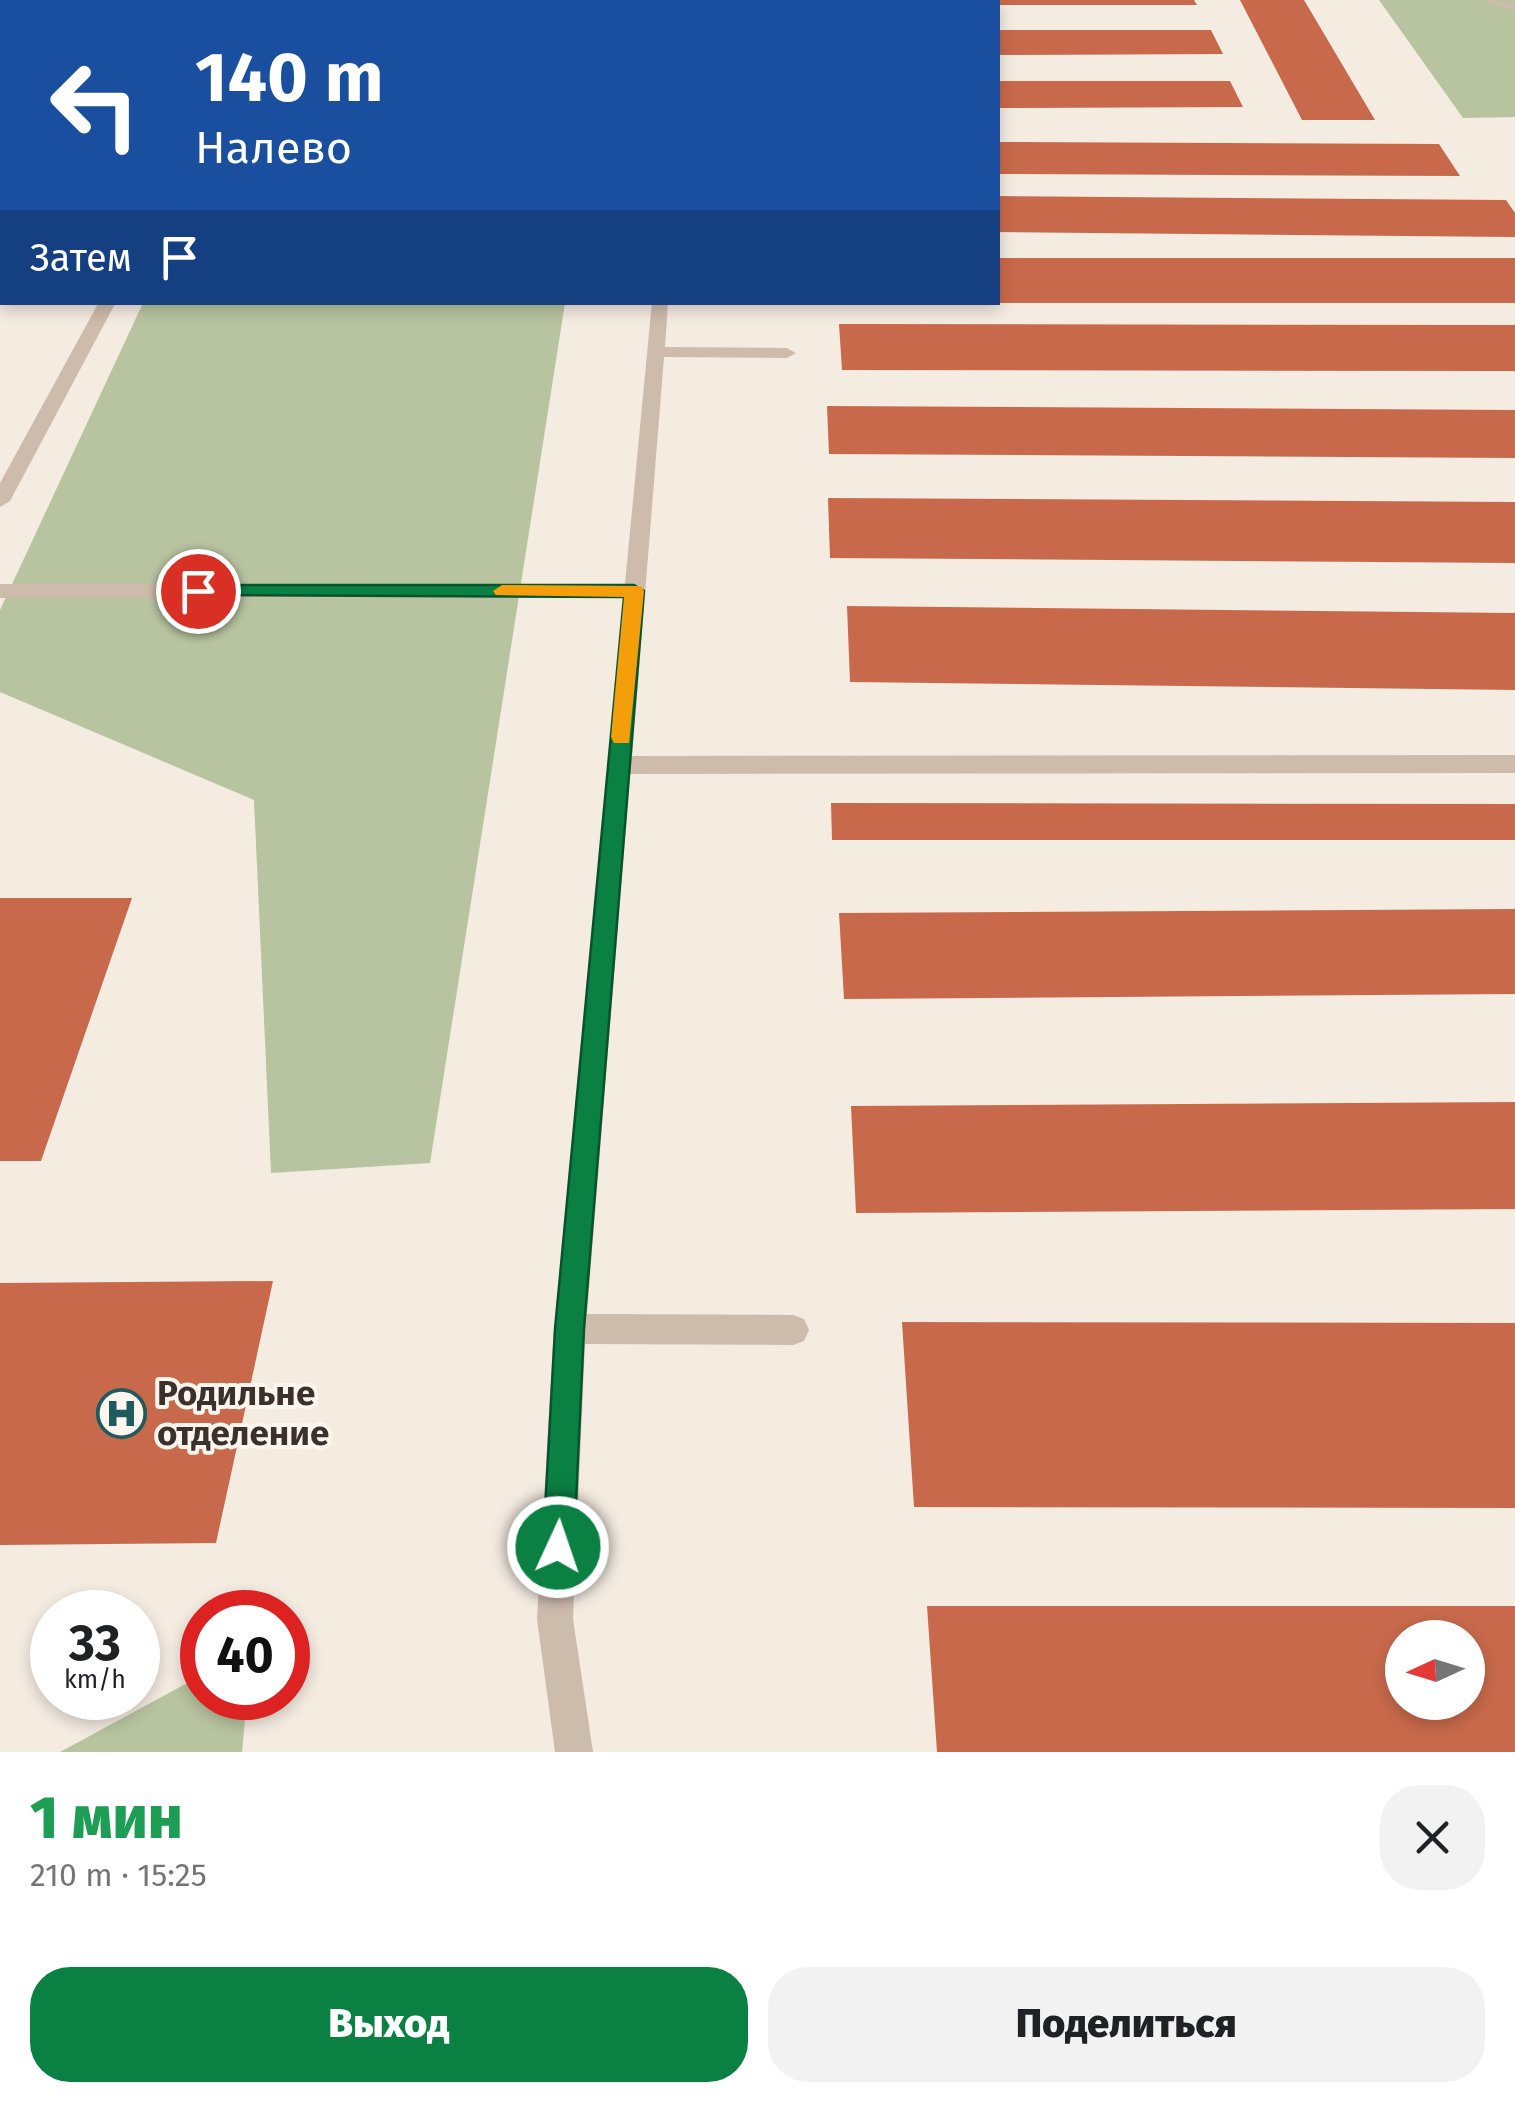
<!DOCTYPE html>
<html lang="ru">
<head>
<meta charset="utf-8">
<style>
	:root { --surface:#fff; --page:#f2f2f2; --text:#202124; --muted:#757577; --accent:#0b8043 }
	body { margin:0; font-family:"Fira Sans",sans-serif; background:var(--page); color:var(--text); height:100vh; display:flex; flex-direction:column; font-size:38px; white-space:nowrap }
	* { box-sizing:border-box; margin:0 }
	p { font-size:32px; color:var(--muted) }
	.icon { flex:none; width:55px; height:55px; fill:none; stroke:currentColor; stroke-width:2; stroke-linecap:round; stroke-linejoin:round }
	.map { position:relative; height:1752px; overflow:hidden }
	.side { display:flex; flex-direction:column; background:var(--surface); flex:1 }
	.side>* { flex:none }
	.banner { position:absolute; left:0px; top:0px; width:1000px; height:305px; box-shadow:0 5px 15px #0003; background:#1a4fa0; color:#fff; overflow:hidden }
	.needle { width:65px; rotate:266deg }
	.tools { position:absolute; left:1385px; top:1620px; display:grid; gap:20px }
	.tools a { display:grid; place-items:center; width:100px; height:100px; border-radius:50%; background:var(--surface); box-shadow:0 5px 15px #0003; font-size:50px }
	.speed { position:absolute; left:30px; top:1590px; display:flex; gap:20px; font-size:50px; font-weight:700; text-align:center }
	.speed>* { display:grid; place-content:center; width:130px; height:130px; border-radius:50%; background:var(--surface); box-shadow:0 5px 15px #0003; line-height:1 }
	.speed small { font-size:25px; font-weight:400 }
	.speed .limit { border:15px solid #d22; background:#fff; color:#111 }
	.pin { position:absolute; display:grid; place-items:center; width:85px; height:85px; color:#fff; margin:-42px; border:5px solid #fff; border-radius:50%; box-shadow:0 2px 10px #0007 }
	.me { position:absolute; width:110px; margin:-55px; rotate:3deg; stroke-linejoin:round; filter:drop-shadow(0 0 8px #0008) }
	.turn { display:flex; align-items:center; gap:35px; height:210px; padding:0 30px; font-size:45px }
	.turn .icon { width:130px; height:130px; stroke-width:2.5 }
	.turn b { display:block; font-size:70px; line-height:85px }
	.then { display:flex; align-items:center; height:95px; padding:0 30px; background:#0003; gap:20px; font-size:38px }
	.round { display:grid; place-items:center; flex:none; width:105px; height:105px; border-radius:40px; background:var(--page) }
	.summary { display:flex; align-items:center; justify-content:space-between; height:170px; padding:0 30px }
	h1 { font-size:60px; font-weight:800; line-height:75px; color:#1e9e55 }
	.button { display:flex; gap:20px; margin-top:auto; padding:20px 30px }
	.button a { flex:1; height:115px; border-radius:40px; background:var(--accent); color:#fff; font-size:40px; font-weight:800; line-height:115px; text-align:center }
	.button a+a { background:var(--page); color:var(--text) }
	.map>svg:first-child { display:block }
	.green { fill:#b8c4a0 }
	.building { fill:#c8694b; fill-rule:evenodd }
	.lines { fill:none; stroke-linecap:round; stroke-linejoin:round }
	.minor { fill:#cdbbac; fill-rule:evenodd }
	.route { fill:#0b8043; stroke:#07532c; stroke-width:2.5 }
	.slow { fill:#f59e0b }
	.labels { text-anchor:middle; stroke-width:8; stroke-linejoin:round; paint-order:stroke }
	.near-poi-label { font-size:35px; font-weight:bold; fill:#3b302b; stroke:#fbf5ee; text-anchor:start }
</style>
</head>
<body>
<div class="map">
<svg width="1515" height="1752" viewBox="0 0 1515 1752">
	<rect width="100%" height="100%" fill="#f4ebe1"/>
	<path class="green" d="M1379,0H1515V117L1463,118Z
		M143,303H565L430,1163L271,1173L254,800L0,692V610Z
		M202,1675V1698H247L242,1752H60Z"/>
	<path class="building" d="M998,0H1194L1197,5H998Z
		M1240,0H1304L1375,120H1302Z
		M998,30H1211L1223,54L998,55Z
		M998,81H1230L1243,107L998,108Z
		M998,142L1439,144L1460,176L998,174Z
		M998,196L1506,200L1515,213V237L998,232Z
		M998,258H1515V303H998Z
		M839,324L1515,325V371L842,370Z
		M827,406L1515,410V458L829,454Z
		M828,498L1515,502V563L830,558Z
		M847,606L1515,613V690L850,682Z
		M831,803L1515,804V840H832Z
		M0,898H132L41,1161H0Z
		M1515,909V994L844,999L839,913Z
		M1515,1102V1209L856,1213L851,1106Z
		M273,1281L216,1543L0,1545V1283Z
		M902,1322L1515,1323V1508L914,1507Z
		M927,1606H1515V1752H937ZM1402,1638H1468V1702H1402Z"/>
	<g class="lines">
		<path class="minor" d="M680,0H772L771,2Z
			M1487,0L1515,3V11L1489,3Z
			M99,302H116L10,501L0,507V483Z
			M652,302H668L665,347L787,348L796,353L787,358L664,357L632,756L1515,755V773L630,774L587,1314L793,1315L804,1319L809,1330L804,1341L793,1345L585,1344L573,1619L593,1752H555L537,1619L554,1329L624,598H0V584H625Z"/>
	</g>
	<path class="route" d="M198,585H634L644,591L584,1329L574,1547L570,1558L558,1562L547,1558L543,1547L555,1329L624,597L192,595V586Z"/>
	<path class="slow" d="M502,585L641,586L644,591L629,743H614L611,737L624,597L496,595L493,591Z"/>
	<defs>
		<symbol id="hospital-ring" viewBox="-11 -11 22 22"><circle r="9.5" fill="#fbf5ee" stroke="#1f5a5e" stroke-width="1.5"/><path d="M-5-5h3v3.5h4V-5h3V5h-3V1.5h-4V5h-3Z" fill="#1f5a5e"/></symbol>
	</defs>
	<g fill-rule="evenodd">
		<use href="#hospital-ring" x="94" y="1386" width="55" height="55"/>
	</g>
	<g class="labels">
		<g class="near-poi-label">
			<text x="157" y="1405">Родильне<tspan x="157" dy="40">отделение</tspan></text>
		</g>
	</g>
</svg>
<div class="tools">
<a><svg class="needle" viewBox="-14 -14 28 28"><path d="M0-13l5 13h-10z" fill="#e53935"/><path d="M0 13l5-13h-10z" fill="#757577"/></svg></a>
</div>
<div class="speed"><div>33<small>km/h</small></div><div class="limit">40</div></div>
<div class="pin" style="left:198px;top:591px;background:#d93025"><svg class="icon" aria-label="arrive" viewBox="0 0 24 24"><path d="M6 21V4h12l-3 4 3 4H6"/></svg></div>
<svg class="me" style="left:558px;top:1547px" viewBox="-20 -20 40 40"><circle r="17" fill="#0b8043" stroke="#fff" stroke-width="3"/><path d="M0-11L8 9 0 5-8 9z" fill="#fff"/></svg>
<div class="banner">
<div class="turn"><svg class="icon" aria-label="left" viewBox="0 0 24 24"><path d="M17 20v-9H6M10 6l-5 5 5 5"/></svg><div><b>140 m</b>Налево</div></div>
<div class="then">Затем<svg class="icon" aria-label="arrive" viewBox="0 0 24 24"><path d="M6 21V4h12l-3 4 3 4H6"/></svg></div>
</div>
</div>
<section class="side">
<div class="summary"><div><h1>1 мин</h1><p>210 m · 15:25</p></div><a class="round"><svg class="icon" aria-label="close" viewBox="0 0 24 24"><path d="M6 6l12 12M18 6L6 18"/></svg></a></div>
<div class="button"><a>Выход</a><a>Поделиться</a></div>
</section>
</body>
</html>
